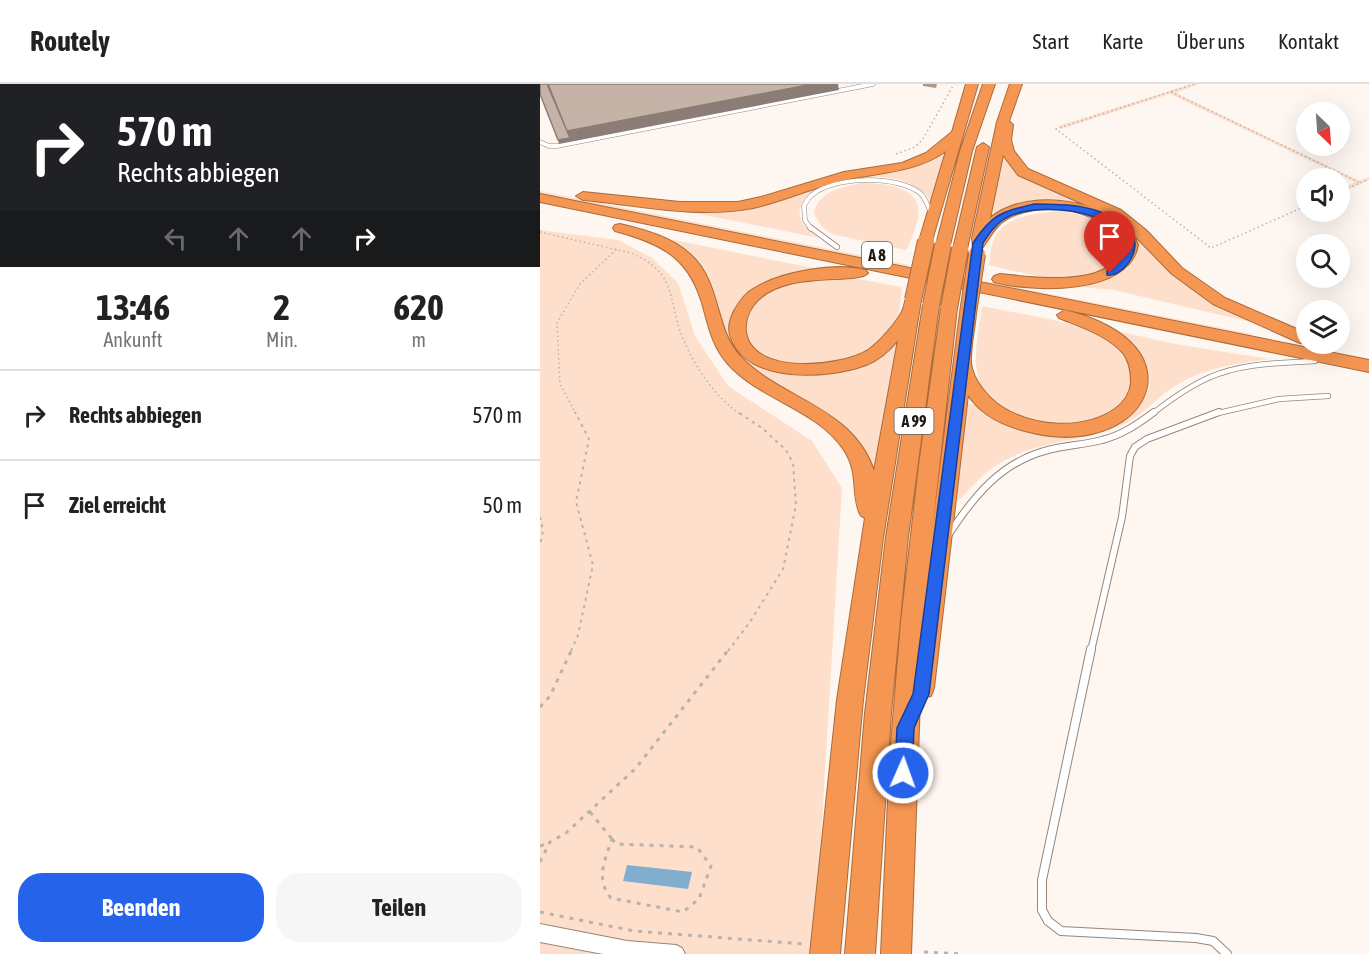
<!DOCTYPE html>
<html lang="de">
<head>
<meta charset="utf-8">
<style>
	:root { --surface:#fff; --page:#f6f6f6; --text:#222; --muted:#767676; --line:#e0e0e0; --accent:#2563eb }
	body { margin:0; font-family:"Asap Condensed",sans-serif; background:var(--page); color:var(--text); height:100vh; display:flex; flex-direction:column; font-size:22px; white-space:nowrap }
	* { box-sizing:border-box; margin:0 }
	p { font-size:20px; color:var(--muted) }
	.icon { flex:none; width:33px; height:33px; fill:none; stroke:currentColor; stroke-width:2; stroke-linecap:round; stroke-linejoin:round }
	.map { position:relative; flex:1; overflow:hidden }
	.sheet { display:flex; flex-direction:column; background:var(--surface); width:540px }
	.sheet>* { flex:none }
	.banner { background:#202124; color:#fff; overflow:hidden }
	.needle { width:39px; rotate:155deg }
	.tools { position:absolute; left:756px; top:18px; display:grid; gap:12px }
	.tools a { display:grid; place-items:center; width:54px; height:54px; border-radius:50%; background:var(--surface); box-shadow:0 6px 24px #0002; font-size:30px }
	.pin { position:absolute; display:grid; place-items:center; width:51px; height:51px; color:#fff; margin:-62px -26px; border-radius:50% 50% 50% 0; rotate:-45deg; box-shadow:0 0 6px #0007 }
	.pin .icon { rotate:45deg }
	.me { position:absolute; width:66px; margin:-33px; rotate:2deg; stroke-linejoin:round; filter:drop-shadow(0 0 4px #0008) }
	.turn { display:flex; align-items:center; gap:21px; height:126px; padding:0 18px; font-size:27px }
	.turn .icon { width:78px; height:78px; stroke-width:2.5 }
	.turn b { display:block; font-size:42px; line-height:51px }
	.lanes { display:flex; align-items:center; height:57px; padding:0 18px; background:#0003; justify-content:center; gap:30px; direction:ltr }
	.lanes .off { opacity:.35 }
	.eta { display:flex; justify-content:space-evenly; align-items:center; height:102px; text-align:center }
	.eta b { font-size:36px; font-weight:700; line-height:42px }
	.button { display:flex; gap:12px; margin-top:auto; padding:12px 18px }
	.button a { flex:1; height:69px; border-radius:24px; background:var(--accent); color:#fff; font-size:24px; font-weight:700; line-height:69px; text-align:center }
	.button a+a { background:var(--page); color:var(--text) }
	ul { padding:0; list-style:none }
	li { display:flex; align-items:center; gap:18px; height:90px; padding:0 18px; border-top:2px solid var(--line) }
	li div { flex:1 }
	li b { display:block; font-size:22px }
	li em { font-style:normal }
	header { display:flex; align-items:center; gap:36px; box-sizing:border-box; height:84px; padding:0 30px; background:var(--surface); border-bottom:2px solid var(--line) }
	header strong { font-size:28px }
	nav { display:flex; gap:33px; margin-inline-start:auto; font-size:21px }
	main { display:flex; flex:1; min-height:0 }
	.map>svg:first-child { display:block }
	.green { fill:#fddfcc }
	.water { fill:#81aecf }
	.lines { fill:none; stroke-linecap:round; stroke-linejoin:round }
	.service-far3-casing { stroke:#978579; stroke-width:5 }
	.service-far2-casing { stroke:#978579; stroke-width:6 }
	.service-far1-casing { stroke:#978579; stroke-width:8 }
	.service-casing { stroke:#978579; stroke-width:10 }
	.minor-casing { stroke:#978579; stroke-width:2 }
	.motorway-casing { stroke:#aa6b3d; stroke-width:2 }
	.path-far2 { stroke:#bab2ad; stroke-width:1.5; stroke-dasharray:1.5 3; stroke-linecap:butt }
	.path-far1 { stroke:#bab2ad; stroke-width:2; stroke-dasharray:3 4.5; stroke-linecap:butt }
	.path { stroke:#bab2ad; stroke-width:3; stroke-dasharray:4 6; stroke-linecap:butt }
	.service-far3 { stroke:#fff; stroke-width:4 }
	.service-far2 { stroke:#fff; stroke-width:4.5 }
	.service-far1 { stroke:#fff; stroke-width:6 }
	.service { stroke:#fff; stroke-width:8 }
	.minor { fill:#fff; fill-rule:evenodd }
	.motorway { fill:#f59752; fill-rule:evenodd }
	.motorway-bridge-casing { stroke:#aa6b3d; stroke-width:18; stroke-linecap:butt }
	.motorway-bridge { stroke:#f59752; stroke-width:16 }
	.wall { fill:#aa9a90 }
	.shaded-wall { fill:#8b7d75 }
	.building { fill:#c6b3a7; stroke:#8b7d75; stroke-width:1.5 }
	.route { fill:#2563eb; stroke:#184099; stroke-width:1.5 }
	.labels { text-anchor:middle; stroke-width:6; stroke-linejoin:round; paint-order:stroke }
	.shield { fill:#fff; stroke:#635e5b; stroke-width:1.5 }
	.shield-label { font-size:16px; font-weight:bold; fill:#201915 }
</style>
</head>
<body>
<header>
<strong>Routely</strong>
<nav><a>Start</a><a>Karte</a><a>Über uns</a><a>Kontakt</a></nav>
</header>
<main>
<section class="sheet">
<div class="banner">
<div class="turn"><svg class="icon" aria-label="right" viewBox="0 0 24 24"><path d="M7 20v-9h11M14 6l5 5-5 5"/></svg><div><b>570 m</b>Rechts abbiegen</div></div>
<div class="lanes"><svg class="icon off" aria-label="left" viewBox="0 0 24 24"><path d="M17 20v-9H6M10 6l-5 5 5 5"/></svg><svg class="icon off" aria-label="ahead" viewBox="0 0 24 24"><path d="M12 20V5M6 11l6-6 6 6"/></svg><svg class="icon off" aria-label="ahead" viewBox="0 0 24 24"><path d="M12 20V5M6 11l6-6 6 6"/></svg><svg class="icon" aria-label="right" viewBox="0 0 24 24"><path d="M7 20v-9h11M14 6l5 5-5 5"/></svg></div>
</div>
<div class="eta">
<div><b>13:46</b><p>Ankunft</p></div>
<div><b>2</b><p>Min.</p></div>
<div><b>620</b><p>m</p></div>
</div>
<ul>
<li><svg class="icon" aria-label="right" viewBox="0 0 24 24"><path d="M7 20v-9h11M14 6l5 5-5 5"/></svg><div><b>Rechts abbiegen</b></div><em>570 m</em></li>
<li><svg class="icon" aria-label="arrive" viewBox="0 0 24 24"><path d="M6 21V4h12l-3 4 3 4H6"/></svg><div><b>Ziel erreicht</b></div><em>50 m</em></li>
</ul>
<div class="button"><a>Beenden</a><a>Teilen</a></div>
</section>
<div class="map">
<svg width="829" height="870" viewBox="0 0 829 870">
	<rect width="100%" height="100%" fill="#fef6f0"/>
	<path class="green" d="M652,0H659L636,9L819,97L829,93V96L800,109V106L815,98L630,10L521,45L518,42Z
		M410,63L391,118C359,63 206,108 279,154L120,122L167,125L320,92L365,85L378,81Z
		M462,72L475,86L581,137L640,196L681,223L707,235L706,237L574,206L530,202L572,194L587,185L597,165L587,145L513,119L449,138Z
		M323,99C338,99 373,101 378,122C381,135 372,152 368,164L365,166L292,150L282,143L274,130C277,107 304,102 323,99Z
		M0,107L369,181L367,184L0,110Z
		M522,127C546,132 588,139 583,171C577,176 571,182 565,186C532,204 483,189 449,181C450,174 450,165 453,158C461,131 499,129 522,127Z
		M0,146L78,156L112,174L138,199L155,252L188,302L272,357L302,404L274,870H0Z
		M129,155L283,186L246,193L192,234L223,283C276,297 318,292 359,256L335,390L331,383L204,277L186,251L165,190L158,180L127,157Z
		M312,194L362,203C360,218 360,236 351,248C325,283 234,298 207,256C203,250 205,237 205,229L225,208L261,195Z
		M445,197L712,250L711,253L443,200Z
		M442,222C476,230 527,235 557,250C572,258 585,269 591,285C612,348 470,360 442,303C430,279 439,248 442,222Z
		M577,247L635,260L729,275C691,280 658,285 626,308C611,320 600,333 582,341C542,358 498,356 460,379C442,389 431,405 417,418L425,320C436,317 459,336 470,341C503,358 554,356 585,335C611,317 619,291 597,266C591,259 581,255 577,247Z"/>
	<path class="water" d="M87,781L152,788L148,805L83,797Z"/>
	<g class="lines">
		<defs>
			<path id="service-far3" d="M0,58L9,62H17L333,0
				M271,145L265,136L264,122C266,118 269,113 272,111C294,92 357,91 380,109C385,113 388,122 391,129"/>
			<path id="service-far2" d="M270,143L297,163
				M612,330C630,316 648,303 668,294C701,279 739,279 775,277
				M674,330L739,315L788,312"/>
			<path id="service-far1" d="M409,450C434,412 461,378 508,366C526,361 544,361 562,356C582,351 598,340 614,328
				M551,567L582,433L590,372L595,363L607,355L679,328"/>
			<path id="service" d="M551,565L502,796V826L508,837L521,847L656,854L673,857L687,870"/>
			<path id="minor" d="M0,840L87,857L136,861L142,864L145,870H63L0,858Z"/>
			<path id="motorway" d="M426,0H438L391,160L386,161L379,157L406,67C375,89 340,88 305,96C274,103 244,117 213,124C157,135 98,121 43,116L36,112L43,108L140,118H198L221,113L304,88L362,79L386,69L412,48Z
				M443,0H455L432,67L410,161L408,164H398L396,161L420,67Z
				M470,0H482L469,37L473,41L471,56L474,67L488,85L581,126L606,146L642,184L685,214L766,249V260H769L760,259L673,220L632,190L593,150L598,161C589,212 492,208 454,198L452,195L454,192L460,190C489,193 519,197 548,191C557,189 566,185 573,179C608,151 543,127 521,125C503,124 483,126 467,135C456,141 450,153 443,163H433L432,154L457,38ZM463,71L478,91L550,123C519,113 477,112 450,134Z
				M443,59L449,63L427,165L420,169L413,165L437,63Z
				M0,110L829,276V288L0,118Z
				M80,140C105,146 132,153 151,171C182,200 174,245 201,273C242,316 313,323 334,387L358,256C349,267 339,276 326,281C289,295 207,300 191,254C187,244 190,236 194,227C199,218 205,209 215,204C240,188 296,178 325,186L328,189C317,202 240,184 213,222C208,229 205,239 206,248C212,292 301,283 328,266C339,259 359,236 363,225C365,221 364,217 367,213H379L381,216L343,454L323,616L300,870H270L297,616L325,434C321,432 321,432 319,428C311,407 319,389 304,366C277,325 220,316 188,280C174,265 169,245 164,226C151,175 124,160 75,147L73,144L75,141Z
				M391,216L399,221L368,453L351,629L335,870H305L325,629L346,453L383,221Z
				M409,219L417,224L392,447L420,229L422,226H434L436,229C435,245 430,263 431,279C433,296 448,314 462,323C494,343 542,347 575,325C583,319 590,310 591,299C591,288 590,278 583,269C567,251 541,243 519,234L517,231L525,226C669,262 605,380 485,347C462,341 441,331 428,311L394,604L391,612L380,614L371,870H341L350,672L361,538L379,381L401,224Z"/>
		</defs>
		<use href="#service-far3" class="service-far3-casing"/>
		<use href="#service-far2" class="service-far2-casing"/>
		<use href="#service-far1" class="service-far1-casing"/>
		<use href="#service" class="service-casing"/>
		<use href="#minor" class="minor-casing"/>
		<use href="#motorway" class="motorway-casing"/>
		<path class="path-far2" d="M654,0L516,45L671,164L766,122
			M631,8L821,99
			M356,70L375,63L383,55L414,0
			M800,108L829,95
			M0,148L91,169C138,189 127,214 142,252C153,281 175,313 200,330
			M36,330L20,300L17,239L40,200L77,165"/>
		<path class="path-far1" d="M0,433L3,447L0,461
			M31,567L38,551L53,481L36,418L49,355L35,328
			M188,567L210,538L243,485L256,421L253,379L246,366L222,344L198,328"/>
		<path class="path" d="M0,623L10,612L32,565
			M50,728L72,755
			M72,755L76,760L157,763L171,782L159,815L143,828L71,814C55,795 65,776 72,755Z
			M0,762L10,758
			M0,778L10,758L26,749L96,684L189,565
			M0,828L94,847L265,860
			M384,868L423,870"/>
		<use href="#service-far3" class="service-far3"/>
		<use href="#service-far2" class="service-far2"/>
		<use href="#service-far1" class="service-far1"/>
		<use href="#service" class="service"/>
		<use href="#minor" class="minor"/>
		<use href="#motorway" class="motorway"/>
		<defs>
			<path id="motorway-bridge" d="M373,216L386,157
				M391,221L403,161
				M409,224L420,165
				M428,229L437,170"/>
		</defs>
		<use href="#motorway-bridge" class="motorway-bridge-casing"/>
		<use href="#motorway-bridge" class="motorway-bridge"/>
	</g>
	<path class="wall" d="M383,0H397L396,4L383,2Z"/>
	<path class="shaded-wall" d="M273,0H298L299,6L19,60L18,56L27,47Z"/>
	<path class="building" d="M0,0H7L30,54L18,56L0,10Z
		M8,0H273L27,47Z"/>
	<path class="route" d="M494,120C524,120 559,120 583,141C586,144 593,151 594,155C599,170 582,193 567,191V187C631,137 504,110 464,135C454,142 449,150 443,159L389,610L374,644L372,689L369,695L363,697L357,695L355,689L357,644L373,610L433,159C452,130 461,128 494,120Z"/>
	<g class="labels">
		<g class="shield">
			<rect x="322" y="158" width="30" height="26" rx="4.5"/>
			<rect x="354.5" y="324" width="39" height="26" rx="4.5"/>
		</g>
		<g class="shield-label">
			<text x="337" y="177">A 8</text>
			<text x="374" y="343">A 99</text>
		</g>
	</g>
</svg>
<div class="tools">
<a><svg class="needle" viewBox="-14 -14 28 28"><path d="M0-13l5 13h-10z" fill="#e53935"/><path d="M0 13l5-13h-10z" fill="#767676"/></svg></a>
<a><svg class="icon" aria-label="sound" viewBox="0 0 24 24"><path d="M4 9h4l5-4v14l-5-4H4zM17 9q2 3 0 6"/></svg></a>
<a><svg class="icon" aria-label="search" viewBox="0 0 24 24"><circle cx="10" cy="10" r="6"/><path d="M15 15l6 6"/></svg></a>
<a><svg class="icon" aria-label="layers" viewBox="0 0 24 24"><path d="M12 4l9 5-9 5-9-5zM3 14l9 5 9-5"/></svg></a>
</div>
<div class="pin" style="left:570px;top:189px;background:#d93025"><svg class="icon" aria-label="arrive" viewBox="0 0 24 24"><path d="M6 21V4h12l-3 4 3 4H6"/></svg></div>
<svg class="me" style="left:363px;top:689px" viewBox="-20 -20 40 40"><circle r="17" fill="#2563eb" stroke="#fff" stroke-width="3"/><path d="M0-11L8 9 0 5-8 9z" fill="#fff"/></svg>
</div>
</main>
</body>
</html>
